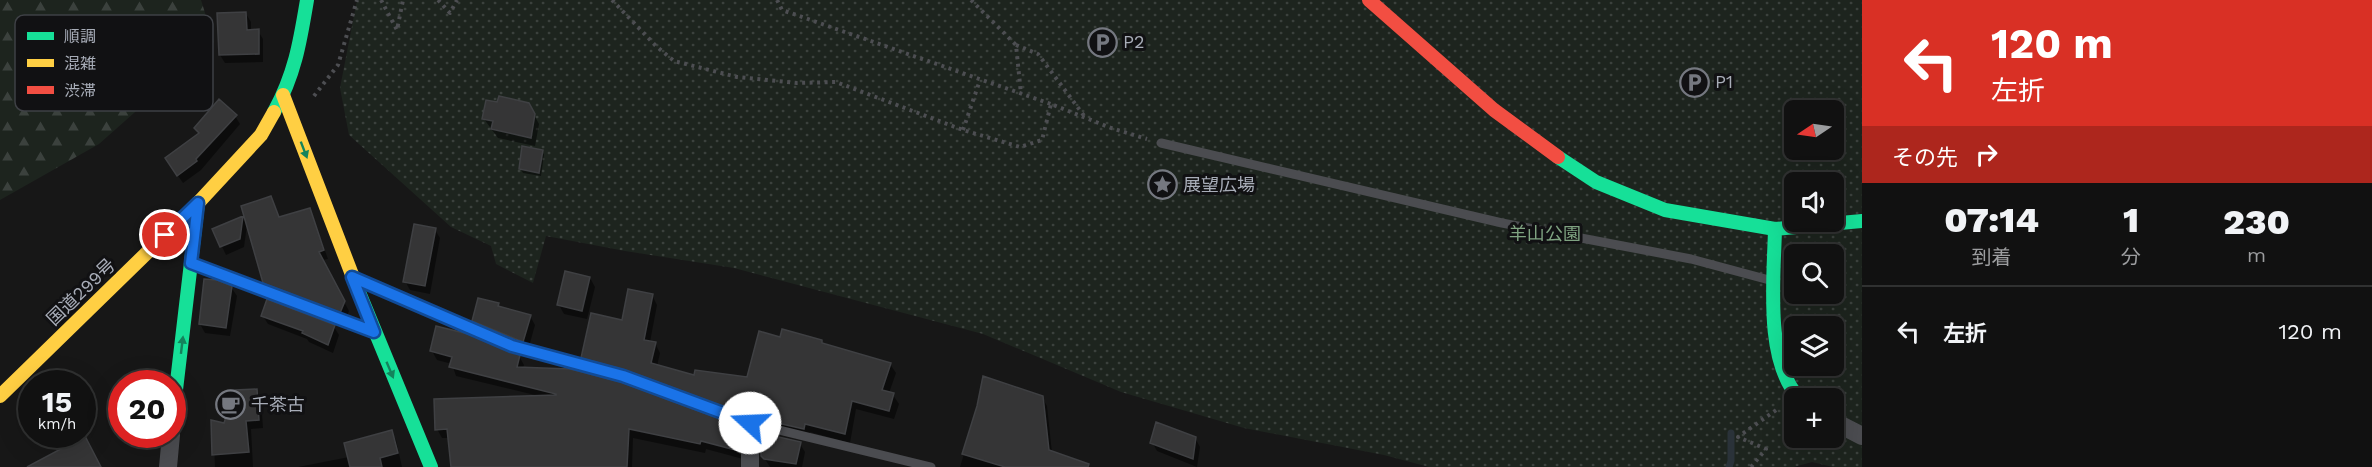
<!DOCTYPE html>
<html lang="ja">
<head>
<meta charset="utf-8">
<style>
	:root { --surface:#111; --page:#1e1f1f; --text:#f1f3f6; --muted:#9c9d9f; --line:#303131 }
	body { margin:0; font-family:"Work Sans","Noto Sans JP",sans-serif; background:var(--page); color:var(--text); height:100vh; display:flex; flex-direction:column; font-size:22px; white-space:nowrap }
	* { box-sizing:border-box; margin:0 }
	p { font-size:20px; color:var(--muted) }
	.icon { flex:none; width:33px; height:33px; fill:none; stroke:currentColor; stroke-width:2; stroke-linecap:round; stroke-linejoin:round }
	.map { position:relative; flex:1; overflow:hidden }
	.details { display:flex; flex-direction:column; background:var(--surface); width:510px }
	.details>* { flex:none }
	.top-card { background:#d93025; color:#fff; overflow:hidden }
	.needle { width:39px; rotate:257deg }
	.fabs { position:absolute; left:1784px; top:100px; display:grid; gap:12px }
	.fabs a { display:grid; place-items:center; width:60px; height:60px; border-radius:9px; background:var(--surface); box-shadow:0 6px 24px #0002,0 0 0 2px var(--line); font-size:30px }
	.speed { position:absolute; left:18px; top:370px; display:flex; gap:12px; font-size:30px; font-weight:700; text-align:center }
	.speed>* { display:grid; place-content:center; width:78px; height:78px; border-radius:50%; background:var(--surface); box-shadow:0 6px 24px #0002,0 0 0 2px var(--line); line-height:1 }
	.speed small { font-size:15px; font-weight:400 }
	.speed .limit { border:9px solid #d22; background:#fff; color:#111 }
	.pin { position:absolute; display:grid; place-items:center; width:51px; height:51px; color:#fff; margin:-26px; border:3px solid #fff; border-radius:50%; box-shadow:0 2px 6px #0007 }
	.me { position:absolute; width:66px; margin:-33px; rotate:290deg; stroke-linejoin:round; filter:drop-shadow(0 0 4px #0008) }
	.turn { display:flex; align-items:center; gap:21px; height:126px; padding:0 30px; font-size:27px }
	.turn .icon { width:78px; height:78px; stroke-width:2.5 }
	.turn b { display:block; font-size:42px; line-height:51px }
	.then { display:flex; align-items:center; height:57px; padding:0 30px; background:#0003; gap:12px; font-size:22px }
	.eta { display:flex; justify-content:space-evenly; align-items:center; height:102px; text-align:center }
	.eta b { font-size:36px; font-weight:800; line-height:42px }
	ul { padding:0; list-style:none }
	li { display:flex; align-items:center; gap:18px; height:90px; padding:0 30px; border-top:2px solid var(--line) }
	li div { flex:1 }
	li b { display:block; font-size:22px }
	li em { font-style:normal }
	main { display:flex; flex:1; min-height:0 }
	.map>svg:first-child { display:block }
	.forest { fill:url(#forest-firs) }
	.park { fill:url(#park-dots); fill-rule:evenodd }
	.shadow { fill:#0007 }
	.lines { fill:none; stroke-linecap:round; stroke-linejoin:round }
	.stream { stroke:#2a3239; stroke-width:7 }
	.building { fill:#353536; stroke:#3f4043; stroke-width:1.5 }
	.path { stroke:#4d4e52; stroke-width:4; stroke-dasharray:3 4.5; stroke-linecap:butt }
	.lane { stroke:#4b4c50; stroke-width:9 }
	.street { stroke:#4b4c50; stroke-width:18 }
	.fast { stroke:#16e098; stroke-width:14 }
	.slow { stroke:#ffcf43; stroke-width:14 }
	.jam { stroke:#f24e42; stroke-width:14 }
	.oneway { fill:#14835c }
	.route-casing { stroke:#114b97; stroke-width:15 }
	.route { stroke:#1a73e8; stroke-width:10 }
	.labels { text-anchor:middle; stroke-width:6; stroke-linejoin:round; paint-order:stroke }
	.poi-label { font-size:18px; fill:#a8adb8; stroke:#111113; text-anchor:start }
	.park-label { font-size:18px; fill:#7fa381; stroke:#111113 }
	.street-label { font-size:18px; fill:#a8adb8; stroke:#111113 }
	.key { fill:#111113; stroke:#3e4045; stroke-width:1.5 }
	.key-label { font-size:16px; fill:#a8adb8 }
</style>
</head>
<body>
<main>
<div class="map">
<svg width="1862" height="467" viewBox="0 0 1862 467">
	<defs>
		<pattern id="forest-firs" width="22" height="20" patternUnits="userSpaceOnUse" patternTransform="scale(1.5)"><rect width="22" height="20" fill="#1d241e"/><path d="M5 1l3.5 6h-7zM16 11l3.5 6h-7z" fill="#3b413d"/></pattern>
		<pattern id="park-dots" width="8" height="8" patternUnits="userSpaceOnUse" patternTransform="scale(1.5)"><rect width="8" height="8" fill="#1d241e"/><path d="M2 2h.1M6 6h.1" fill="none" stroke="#3b413d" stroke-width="1.8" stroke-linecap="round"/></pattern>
	</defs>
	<rect width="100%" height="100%" fill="#171717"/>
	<path class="forest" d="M0,0H201L214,42L99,144L0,200Z"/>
	<path class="park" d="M357,0H1862V467H1833L1812,462L1794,467H1429L1384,455L1244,428L1121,392L983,334L734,268L625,251L546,236L533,283L496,264L491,246L451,227L349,135L340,88ZM1794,111H1833V150H1794ZM1794,183H1833V222H1794ZM1794,255H1833V294H1794ZM1794,327H1833V366H1794ZM1794,399H1833V438H1794Z"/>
	<path class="shadow" d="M246,14L251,22V31H258L263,39V62L225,63L220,55Z
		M528,104L539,124L535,146L498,138L484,119Z
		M235,116L240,124L201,170L183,183L172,167L199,135L196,128Z
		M542,151L544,155L541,176L523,173L520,168Z
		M271,197L280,218L310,210L328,259L322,260L349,311L345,321L270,292L265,283Z
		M243,217L247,225L244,247L226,255L214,230Z
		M435,230L440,238L430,294L410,290L405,281Z
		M590,278L595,287L587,319L564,314L559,305Z
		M231,287L237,296L230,336L205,333L200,324Z
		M652,295L657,305L650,342L655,343L660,353L657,366L695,377L748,379L781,339L821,341L824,345L890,364L896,373L889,393L893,395L899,404L894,419L856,409L850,443L810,432L809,438L588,367L583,358Z
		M498,304L500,308L530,316L535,325L528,350L478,330L473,321Z
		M263,316L334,327L339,335L333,353L309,342L307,339L268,324Z
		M432,351L519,356L524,365L523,368L738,427L743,437V459L706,449L705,453L633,438L632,467H452L450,438H442L437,429L539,396L456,376L452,364L437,360Z
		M256,390L261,399L263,428L251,429L253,467H215L213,422L225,425Z
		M1042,397L1047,406L1052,453L1076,467H960L978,407Z
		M391,432L396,440L402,467H298L349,457Z
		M1195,438L1200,447L1197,467L1157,451L1152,442Z
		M800,444L805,452L802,467H770L763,456Z"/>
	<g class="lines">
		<path class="stream" d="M1729,467L1731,461V433"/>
	</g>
	<path class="building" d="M246,12L247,30L259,29V54L219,55L217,13Z
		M499,96L529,103L535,114L531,138L491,129L493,121L482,119L486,100L497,102Z
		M219,99L237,115L196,159L197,161L177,176L165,158L199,133L194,128Z
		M522,146L543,150L539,173L519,169Z
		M271,196L279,217L310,208L324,250L319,252L345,301L340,313L263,283L241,206Z
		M243,216L240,239L220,247L212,229Z
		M414,224L436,228L425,286L403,282Z
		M565,271L590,277L582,311L557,305Z
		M204,279L217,280L232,286L226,328L199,324Z
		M628,289L653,294L644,340L656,342L651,363L694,375L695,370L747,377L759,331L780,337L782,329L822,340V343L891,363L882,390L894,393L889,411L852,401L845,434L805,424L804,429L760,419L756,414L751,412L744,414L625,370L581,358L591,313L622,320Z
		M478,298L499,303L498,306L531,315L523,342L472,321Z
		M267,299L335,325L328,345L302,333L303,331L261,316Z
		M436,326L468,334L520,355L517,367L570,369L621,382L739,426V451L701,441L700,444L629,429L627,467H451L447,429L435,430L434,399L556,395V394L449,367L452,357L430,351Z
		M983,376L1043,396L1049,450L1089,464L1088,467H1005L962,454L977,406Z
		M257,389L259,420L246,421L249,452L212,455L211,420L224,423L235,390Z
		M1156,422L1196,437L1193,459L1150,443Z
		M392,430L398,453L380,458L382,467H350L344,443Z
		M761,433L801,442L796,464L764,459L761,456Z
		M85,436L101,467H27Z"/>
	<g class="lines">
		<path class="path" d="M381,0L397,30L403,0
			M438,0L450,13L457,0
			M612,0L656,46L674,61L737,77L797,83L836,82L963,130L1020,147L1042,140L1051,104L1111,128L1147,139
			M777,0L782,10L1051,104
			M971,0L1016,45L1021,94
			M1016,45L1038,54L1085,117
			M314,96L338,65L357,0
			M963,130L980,80
			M1751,467L1766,449L1738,437L1779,408"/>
		<path class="lane" d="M1161,143L1502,223L1691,259L1773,281
			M194,264L369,331
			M359,280L512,346L623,376L750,423L931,467"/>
		<path class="street" d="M1833,421L1862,436
			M168,467L171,435
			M750,467V423"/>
		<path class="fast" d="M274,112C295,74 300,42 307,0
			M1558,157L1596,182L1665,210L1775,229L1862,221
			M1775,229C1774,277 1764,362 1800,399
			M356,285L431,467
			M172,424L198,203"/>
		<path class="slow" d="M283,95L356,285
			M0,396L198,203L261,135L274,112"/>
		<path class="jam" d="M1369,0L1494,110L1558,157"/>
	</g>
	<defs><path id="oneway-solid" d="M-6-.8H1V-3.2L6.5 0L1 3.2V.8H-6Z" transform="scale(1.5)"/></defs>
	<g class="oneway">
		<use href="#oneway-solid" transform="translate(304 150) rotate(69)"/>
		<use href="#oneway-solid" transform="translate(182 345) rotate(-83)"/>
		<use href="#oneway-solid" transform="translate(390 370) rotate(67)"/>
	</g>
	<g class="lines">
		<defs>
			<path id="route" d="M165,235L198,203L191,263L374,332L352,277L512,346L623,376L750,423"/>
		</defs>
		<use href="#route" class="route-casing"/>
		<use href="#route" class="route"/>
	</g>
	<defs>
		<symbol id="parking-ring" viewBox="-11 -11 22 22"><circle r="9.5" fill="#111113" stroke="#757880" stroke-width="1.5"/><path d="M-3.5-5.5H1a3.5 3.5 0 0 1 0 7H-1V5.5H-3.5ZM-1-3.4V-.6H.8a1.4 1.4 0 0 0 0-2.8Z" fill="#757880"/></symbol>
		<symbol id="sight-ring" viewBox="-11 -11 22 22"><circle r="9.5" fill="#111113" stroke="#757880" stroke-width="1.5"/><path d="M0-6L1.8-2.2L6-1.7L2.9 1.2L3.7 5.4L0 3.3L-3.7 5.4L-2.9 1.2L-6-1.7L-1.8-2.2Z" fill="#757880"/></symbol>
		<symbol id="cafe-ring" viewBox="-11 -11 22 22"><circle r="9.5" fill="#111113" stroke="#757880" stroke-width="1.5"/><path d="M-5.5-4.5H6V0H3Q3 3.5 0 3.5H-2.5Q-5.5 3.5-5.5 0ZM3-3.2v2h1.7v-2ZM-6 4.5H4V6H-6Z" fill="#757880"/></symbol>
	</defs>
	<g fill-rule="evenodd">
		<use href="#parking-ring" x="1086" y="26" width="33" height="33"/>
		<use href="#parking-ring" x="1678" y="66" width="33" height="33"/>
		<use href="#sight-ring" x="1146" y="168" width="33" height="33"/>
		<use href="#cafe-ring" x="214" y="388" width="33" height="33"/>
	</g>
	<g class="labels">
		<g class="poi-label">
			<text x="1123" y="48">P2</text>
			<text x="1715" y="88">P1</text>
			<text x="1183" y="191">展望広場</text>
			<text x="251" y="411">千茶古</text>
		</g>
		<g class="park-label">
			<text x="1545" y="240">羊山公園</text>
		</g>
		<g class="street-label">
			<text transform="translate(81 292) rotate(-44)" y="6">国道299号</text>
		</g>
	</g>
	<rect x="15" y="15" width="198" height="96" rx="9" class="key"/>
	<rect x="27" y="32" width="27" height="8" fill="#16e098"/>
	<rect x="27" y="59" width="27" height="8" fill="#ffcf43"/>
	<rect x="27" y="86" width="27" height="8" fill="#f24e42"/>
	<g class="key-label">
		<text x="64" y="42">順調</text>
		<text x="64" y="69">混雑</text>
		<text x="64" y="96">渋滞</text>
	</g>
</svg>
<div class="fabs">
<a><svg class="needle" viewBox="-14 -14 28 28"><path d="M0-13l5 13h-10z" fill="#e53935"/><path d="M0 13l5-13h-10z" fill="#9c9d9f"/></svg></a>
<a><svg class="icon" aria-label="sound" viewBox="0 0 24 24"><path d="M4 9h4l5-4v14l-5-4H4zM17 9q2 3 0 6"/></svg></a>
<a><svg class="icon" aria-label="search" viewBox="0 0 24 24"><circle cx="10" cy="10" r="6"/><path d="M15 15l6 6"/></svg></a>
<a><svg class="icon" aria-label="layers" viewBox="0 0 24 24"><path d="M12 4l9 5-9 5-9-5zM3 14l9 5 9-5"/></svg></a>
<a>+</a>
</div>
<div class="speed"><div>15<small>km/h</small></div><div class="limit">20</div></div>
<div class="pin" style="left:165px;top:235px;background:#d93025"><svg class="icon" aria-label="arrive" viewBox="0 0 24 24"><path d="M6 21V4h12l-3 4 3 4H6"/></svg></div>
<svg class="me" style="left:750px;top:423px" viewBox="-20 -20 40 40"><circle r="19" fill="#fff"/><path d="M0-13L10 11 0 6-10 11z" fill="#1a73e8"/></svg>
</div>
<section class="details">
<div class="top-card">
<div class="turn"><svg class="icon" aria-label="left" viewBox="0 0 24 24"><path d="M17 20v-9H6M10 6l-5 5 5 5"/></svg><div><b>120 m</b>左折</div></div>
<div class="then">その先<svg class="icon" aria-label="right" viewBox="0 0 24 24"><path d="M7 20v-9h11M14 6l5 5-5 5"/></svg></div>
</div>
<div class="eta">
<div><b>07:14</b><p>到着</p></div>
<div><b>1</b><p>分</p></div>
<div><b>230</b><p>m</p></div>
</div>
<ul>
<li><svg class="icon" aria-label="left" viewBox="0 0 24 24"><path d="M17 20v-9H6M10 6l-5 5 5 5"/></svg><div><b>左折</b></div><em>120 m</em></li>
</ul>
</section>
</main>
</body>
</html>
